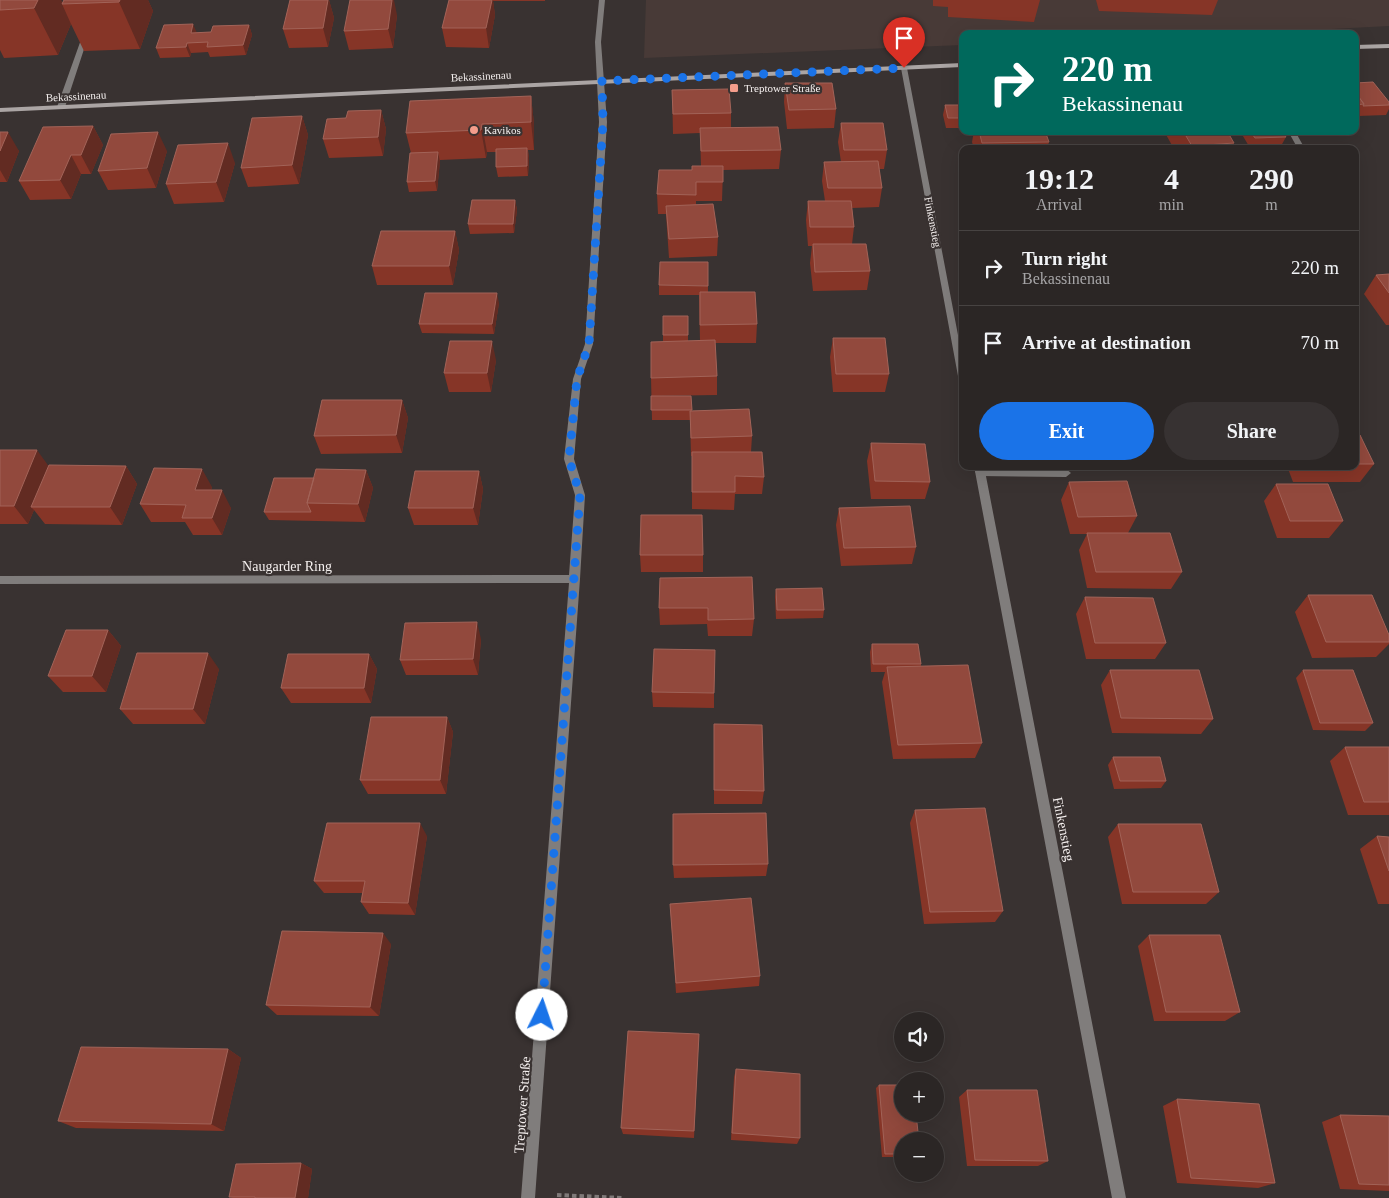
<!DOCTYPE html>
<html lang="en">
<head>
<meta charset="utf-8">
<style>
	:root { --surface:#2b2625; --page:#373232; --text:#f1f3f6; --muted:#a6a5a7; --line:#474342; --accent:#1a73e8 }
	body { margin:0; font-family:"Times New Roman",serif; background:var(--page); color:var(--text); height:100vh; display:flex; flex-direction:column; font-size:19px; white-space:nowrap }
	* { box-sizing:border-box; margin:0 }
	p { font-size:16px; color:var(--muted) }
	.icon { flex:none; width:28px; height:28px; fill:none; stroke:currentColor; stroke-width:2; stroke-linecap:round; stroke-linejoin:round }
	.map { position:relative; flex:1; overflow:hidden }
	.details { position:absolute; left:959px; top:145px; width:400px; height:325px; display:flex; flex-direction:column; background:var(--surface); border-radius:10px; box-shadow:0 5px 20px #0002,0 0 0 1px var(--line) }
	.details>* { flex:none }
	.hud { position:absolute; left:959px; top:30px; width:400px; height:105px; border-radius:10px; box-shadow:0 5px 20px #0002,0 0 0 1px var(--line); background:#00695c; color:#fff; overflow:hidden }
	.controls { position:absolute; left:894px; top:1012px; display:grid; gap:10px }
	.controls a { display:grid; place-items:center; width:50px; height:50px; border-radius:50%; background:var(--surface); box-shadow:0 5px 20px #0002,0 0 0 1px var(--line); font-size:25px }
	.pin { position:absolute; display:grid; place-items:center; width:42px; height:42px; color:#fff; margin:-51px -21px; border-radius:50% 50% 50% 0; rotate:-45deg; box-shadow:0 0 5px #0007 }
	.pin .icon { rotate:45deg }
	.me { position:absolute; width:55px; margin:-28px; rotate:4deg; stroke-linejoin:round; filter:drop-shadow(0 0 4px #0008) }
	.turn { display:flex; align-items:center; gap:18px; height:105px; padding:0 20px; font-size:22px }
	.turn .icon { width:65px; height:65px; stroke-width:2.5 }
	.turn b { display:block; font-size:35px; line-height:42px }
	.eta { display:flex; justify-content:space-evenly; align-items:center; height:85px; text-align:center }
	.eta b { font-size:30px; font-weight:700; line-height:35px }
	.action { display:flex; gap:10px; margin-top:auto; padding:10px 20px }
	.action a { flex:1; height:58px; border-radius:30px; background:var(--accent); color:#fff; font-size:20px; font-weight:700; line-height:58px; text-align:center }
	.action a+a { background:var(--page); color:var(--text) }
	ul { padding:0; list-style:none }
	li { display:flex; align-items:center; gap:15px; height:75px; padding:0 20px; border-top:1px solid var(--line) }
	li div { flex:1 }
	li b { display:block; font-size:19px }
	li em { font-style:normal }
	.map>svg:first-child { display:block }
	.built { fill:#483a37 }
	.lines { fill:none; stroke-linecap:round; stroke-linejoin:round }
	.path { stroke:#7f7978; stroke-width:4; stroke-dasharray:4.5 3; stroke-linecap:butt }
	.lane { fill:#807d7c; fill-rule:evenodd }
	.street { fill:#807d7c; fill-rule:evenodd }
	.secondary { fill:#aba5a4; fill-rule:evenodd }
	.wall { fill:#863527 }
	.shaded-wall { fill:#622b22 }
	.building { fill:#92493d; stroke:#a26358 }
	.route { stroke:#1a73e8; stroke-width:9; stroke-dasharray:0 16.2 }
	.poi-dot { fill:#f49d8b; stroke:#393231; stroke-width:2 }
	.labels { text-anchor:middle; stroke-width:4.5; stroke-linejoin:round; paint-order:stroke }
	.far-street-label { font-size:11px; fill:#f5f0ef; stroke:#393231 }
	.far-poi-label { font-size:11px; fill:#f5f0ef; stroke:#393231; text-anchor:start }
	.street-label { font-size:14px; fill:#f5f0ef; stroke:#393231 }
</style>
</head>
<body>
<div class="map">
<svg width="1389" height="1198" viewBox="0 0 1389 1198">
	<rect width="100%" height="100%" fill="#393231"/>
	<path class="built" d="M646,0H1389V26L1235,34H962V45L644,58Z"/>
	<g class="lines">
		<path class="path" d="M557,1195L623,1198"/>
		<path class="lane" d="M86,32L89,34L65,107L59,108L57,107L83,34Z
			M1288,131H1295L1305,149H1298Z
			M980,468L1066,469L1071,473L1066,477L980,476L975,472Z"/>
		<path class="street" d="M599,0H605L601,42L607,122L593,344L581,379L574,459L585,495L580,579L535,1198H521L569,583L0,584V576L569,575L575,495L564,459L573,379L585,344L599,122L595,42Z
			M904,66L907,68L962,356V379L958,376L901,68Z
			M974,466H984L1126,1198H1112Z"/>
		<path class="secondary" d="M1389,44V48L1355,49V45Z
			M962,63V67L0,112V108Z"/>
	</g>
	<path class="wall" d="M0,0H61L62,3L64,0H148L153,11L140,49L84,51L71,24L58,55L4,58L0,50Z
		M290,0H329L334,18L328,47L289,48L283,29Z
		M449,0H545V1H493L495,15L489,48L446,47L442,28Z
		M933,0H1040L1034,22L948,17V7L933,6Z
		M1096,0H1218L1212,15L1099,11Z
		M397,15L393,48L349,50L344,31Z
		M249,25L252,35L246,55L210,57L208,52L191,53L190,57L160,58L156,48L197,33L211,32Z
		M785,83L836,109L834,128L787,129L784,102Z
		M1355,83L1389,102V109L1386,115L1358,116L1355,122Z
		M672,90L731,113V127L781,150L779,169L723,170L722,201H696V204L718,237L717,256L669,258L666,214H658L657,194L692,170L701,166L700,133L673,134Z
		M531,96L534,124V150H528L529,158L528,176L498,177L496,167V152H487L486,158L440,160L437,191L409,192L407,182L411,153L406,133Z
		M945,105H962V128H946L943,115Z
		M381,110L386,129L383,156L329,158L323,139L346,118Z
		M302,116L308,135L299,184L248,187L241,168Z
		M841,123L887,150L884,169H879L882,188L879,207L852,208L854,227L852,244L870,271L867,290L813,291L810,263L812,246H808L806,220L808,201H825L822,181L824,162H841L838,142Z
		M93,126L103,145L91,174H81L71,199L30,200L19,181Z
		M974,131H1045L1049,142L1047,149H974L972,142Z
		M1164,131H1227L1234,143L1232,149H1174Z
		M1240,131H1282L1286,137L1281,146L1250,148Z
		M0,132L19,151L7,182H0Z
		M167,151L156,188L108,190L98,171Z
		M235,163L224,202L174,204L166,184Z
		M515,200L517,210L514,233L470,234L468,224Z
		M455,231L459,250L453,285H377L372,266Z
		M1389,274V325H1386L1364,294L1376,275Z
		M659,285L708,286V292L757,324L756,343H715L717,376V395L653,396H691L692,411L752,436L751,452L764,477L762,494H735L734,510L692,509V456H691L690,420H652L651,378L663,341V316H688V341H700L699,295H659Z
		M499,303L494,334L422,333L419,324Z
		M833,338L889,374L885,392H833L830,357Z
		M496,360L491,392H449L444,373Z
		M402,400L408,418L402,453L321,454L314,436Z
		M1355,435L1374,464L1360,482H1293L1287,466H1355Z
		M871,443L930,482L925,499H871L867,461Z
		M0,450L49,466H126L137,484L122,525L45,524L34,510L28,524H0Z
		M366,470L373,488L365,522L269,520L264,512L314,478Z
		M479,471L483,489L478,525H414L408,508Z
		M1069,482L1137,516L1128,533L1182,572L1171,589L1087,588L1079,550L1087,534H1070L1061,500Z
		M1276,484L1343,521L1329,538H1277L1264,501Z
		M212,487L211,490L231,508L222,535H193L185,522H151L140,504Z
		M839,508L916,547L912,564L841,566L836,525Z
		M640,555H703V572H641Z
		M660,578L754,619L752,636H708L707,624L660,625L659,608Z
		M776,589L824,610L823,618L776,619L775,597Z
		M1308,595L1389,635V644L1376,657L1312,658L1295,612Z
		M1085,597L1166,643L1155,659H1086L1076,614Z
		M108,630L121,646L106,692H63L48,676Z
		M481,639L478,675H406L400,660Z
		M872,644L921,664V666L982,743L975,758L893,759L882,682L885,672H871L870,652Z
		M369,654L377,669L371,703H291L281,688Z
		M219,669L205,724H133L120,709Z
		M1110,670L1213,719L1201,734L1112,733L1101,685Z
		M1303,670L1373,723L1365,731L1313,730L1296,678Z
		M652,692L714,693V708L653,707Z
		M447,717L453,732L446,794H368L360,780Z
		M714,724L764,791L762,804H714Z
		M1345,747H1389V815H1348L1330,761Z
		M1113,757L1166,781L1161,788L1114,789L1108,765Z
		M915,810L1003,911L995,922L924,924L910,823Z
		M1118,824L1219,892L1206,904H1122L1108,837Z
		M427,836L415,915L369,914L361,902L362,893H324L314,881Z
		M1377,836L1389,837V904H1378L1360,849Z
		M768,864L766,876L674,878L673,865Z
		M670,904L760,976L759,986L676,993Z
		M1149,935L1240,1012L1225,1021H1154L1138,946Z
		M391,944L379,1016L277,1015L266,1005Z
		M699,1034L694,1138L623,1134L621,1128Z
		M228,1049L241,1058L224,1131L76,1128L58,1121Z
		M736,1069L800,1138L797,1144L731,1140L734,1077Z
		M879,1085L902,1141V1157H882L876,1088Z
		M967,1090L1048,1161L1038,1166H967L959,1097Z
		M1177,1099L1275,1183L1258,1188L1177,1183L1163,1106Z
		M1340,1115L1389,1116V1191L1340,1189L1322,1122Z
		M301,1163L312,1169L308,1198H233L229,1197Z"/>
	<path class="shaded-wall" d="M38,0H61L63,4H62L71,24L58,55L34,8Z
		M120,0H148L153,11L140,49L119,2Z
		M328,0H329L334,18L328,47L323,28Z
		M392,0H394L397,15L393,48L388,29Z
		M492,0H493L495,15L489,48L486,28Z
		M193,24L197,33H191Z
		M249,25L252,35L246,55L243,45Z
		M187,43L191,53L190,57L186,47Z
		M531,96L534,124V150L531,122Z
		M381,110L386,129L383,156L378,137Z
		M302,116L308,135L299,184L292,165Z
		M482,124L487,152L486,158L481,130Z
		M93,126L103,145L91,174L81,155Z
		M8,132L19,151L7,182L0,170V151Z
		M158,132L167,151L156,188L147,168Z
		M228,143L235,163L224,202L216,182Z
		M527,148L529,158L528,176L527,166Z
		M438,152L440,162L437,191L435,181Z
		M71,155L81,174L71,199L60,180Z
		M515,200L517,210L514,233L513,224Z
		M455,231L459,250L453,285L449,266Z
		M497,293L499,303L494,334L492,324Z
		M492,341L496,360L491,392L487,373Z
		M402,400L408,418L402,453L396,435Z
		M37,450L50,468L31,507L34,510L28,524L14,506Z
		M126,466L137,484L122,525L110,507Z
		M202,469L212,487L205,507L195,490Z
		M366,470L373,488L365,522L358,504Z
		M479,471L483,489L478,525L473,508Z
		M222,490L231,508L222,535L212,518Z
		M477,622L481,639L478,675L473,659Z
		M108,630L121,646L106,692L92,676Z
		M208,653L219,669L205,724L193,709Z
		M369,654L377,669L371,703L364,688Z
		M447,717L453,732L446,794L440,780Z
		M420,823L427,836L415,915L408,903Z
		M383,933L391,944L379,1016L370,1007Z
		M228,1049L241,1058L224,1131L211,1124Z
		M301,1163L312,1169L308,1198H295Z"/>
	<path class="building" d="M0,0H38L34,8L0,10Z
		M64,0H120L119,2L62,4Z
		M290,0H328L323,28L283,29Z
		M350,0H392L388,29L344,31Z
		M449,0H492L486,28H442Z
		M193,24L191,33L211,32L213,26L249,25L243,45L207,47L208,42L187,43L186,47L156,48L164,25Z
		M1373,82L1389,102V105L1363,106L1364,104L1355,92V83Z
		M785,83H832L836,109L789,110Z
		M729,89L731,113L673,114L672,90Z
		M1355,92L1364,104L1355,105Z
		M531,96V122L482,124L481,130L406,133L410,101Z
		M945,105H962V118H948Z
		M381,110L378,137L323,139L327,119L346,118L348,111Z
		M302,116L292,165L241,168L252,118Z
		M841,123H883L887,150H844Z
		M93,126L81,155H71L60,180L19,181L43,127Z
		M778,127L781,150L701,151L700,128Z
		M979,131H1045L1049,142L982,143Z
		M1183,131H1227L1234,143L1192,146Z
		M1250,131H1282L1286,137L1255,138Z
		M0,132H8L0,151Z
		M158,132L147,168L98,171L111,134Z
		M228,143L216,182L166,184L178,145Z
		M527,148V166L496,167V149Z
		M438,152L435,181L407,182L410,153Z
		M878,161L882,188H828L824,162Z
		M692,166H723V182H696V195L657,194L659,170H692Z
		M472,200H515L513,224H468Z
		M808,201H851L854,227H810Z
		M713,204L718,237L669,239L666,206Z
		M381,231H455L449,266H372Z
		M813,244H866L870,271L815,272Z
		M660,262H708V286L659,285Z
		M1389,274V293L1376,275Z
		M700,292H755L757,324L700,325Z
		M425,293H497L492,324H419Z
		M663,316H688V335H663Z
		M833,338H885L889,374H836Z
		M715,340L717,376L651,378V342Z
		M450,341H492L487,373H444Z
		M651,396H691L692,410H651Z
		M322,400H402L396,435L314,436Z
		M749,409L752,436L691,438L690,411Z
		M1355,435H1360L1374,464H1355Z
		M871,443L925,444L930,482L875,481Z
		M0,450H37L14,506H0Z
		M692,452H762L764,477L735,476V492H692Z
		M49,465L126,466L110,507H31Z
		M154,468L202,469L195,490H222L212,518H182L186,505L140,504Z
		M316,469L366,470L358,504L307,503Z
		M415,471H479L473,508H408Z
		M274,478H314L307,503L311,512H264Z
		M1127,481L1137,516L1078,517L1069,482Z
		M1276,484H1328L1343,521H1290Z
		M910,506L916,547L844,548L839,508Z
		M641,515H702L703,555H640Z
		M1087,533H1170L1182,572H1096Z
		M752,577L754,619L708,620V608H659L660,578Z
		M822,588L824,610H777L776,589Z
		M1308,595H1372L1389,635V642H1326Z
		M1085,597L1153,598L1166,643H1095Z
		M477,622L473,659L400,660L405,623Z
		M66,630H108L92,676H48Z
		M872,644H918L921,664H873Z
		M654,649L715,650L714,693L652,692Z
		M137,653H208L193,709H120Z
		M288,654H369L364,688H281Z
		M968,665L982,743L898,745L887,667Z
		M1110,670H1199L1213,719L1121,718Z
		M1303,670H1353L1373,723H1320Z
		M371,717H447L440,780H360Z
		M714,724L762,725L764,791L714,790Z
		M1345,747H1389V802H1364Z
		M1113,757H1160L1166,781H1120Z
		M985,808L1003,911L930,912L915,810Z
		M766,813L768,864L673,865V814Z
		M327,823H420L408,903L361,902L365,881H314Z
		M1118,824H1201L1219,892H1133Z
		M1377,836L1389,837V871Z
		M751,898L760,976L676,983L670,904Z
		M282,931L383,933L370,1007L266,1005Z
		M1149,935H1220L1240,1012H1166Z
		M628,1031L699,1034L694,1131L621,1128Z
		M81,1047L228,1049L211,1124L58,1121Z
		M736,1069L800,1074V1138L732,1133Z
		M879,1085H902V1114H916L919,1141H902V1154H885Z
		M967,1090H1037L1048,1161L975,1160Z
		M1177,1099L1259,1104L1275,1183L1191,1178Z
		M1340,1115L1389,1116V1185L1359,1184Z
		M301,1163L295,1198H255V1197H229L236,1164Z"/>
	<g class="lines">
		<path class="route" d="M542,1015L580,495L569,459L577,379L589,344L603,122L602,81L904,68"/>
	</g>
	<g class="poi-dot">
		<rect x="729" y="83" width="10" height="10" rx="2.5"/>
		<circle cx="474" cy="130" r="5"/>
	</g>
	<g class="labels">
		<g class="far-street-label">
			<text transform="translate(481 76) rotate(-3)" y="4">Bekassinenau</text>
			<text transform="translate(76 96) rotate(-3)" y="4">Bekassinenau</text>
			<text transform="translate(933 222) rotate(79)" y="4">Finkenstieg</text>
		</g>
		<g class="far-poi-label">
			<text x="744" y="92">Treptower Straße</text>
			<text x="484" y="134">Kavikos</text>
		</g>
		<g class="street-label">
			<text x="287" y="571">Naugarder Ring</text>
			<text transform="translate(1064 829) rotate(79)" y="5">Finkenstieg</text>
			<text transform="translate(522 1105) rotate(-86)" y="5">Treptower Straße</text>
		</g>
	</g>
</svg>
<div class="controls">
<a><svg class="icon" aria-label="sound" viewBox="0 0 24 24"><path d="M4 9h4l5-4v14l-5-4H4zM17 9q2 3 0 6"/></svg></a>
<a>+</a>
<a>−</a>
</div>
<div class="pin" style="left:904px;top:68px;background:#d93025"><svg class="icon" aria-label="arrive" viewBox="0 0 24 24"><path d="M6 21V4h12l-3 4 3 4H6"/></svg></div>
<svg class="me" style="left:542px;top:1015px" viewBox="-20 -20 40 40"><circle r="19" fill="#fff"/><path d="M0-13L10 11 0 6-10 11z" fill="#1a73e8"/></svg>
<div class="hud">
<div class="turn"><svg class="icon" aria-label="right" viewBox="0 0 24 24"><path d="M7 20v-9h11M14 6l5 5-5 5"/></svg><div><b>220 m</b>Bekassinenau</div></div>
</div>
<section class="details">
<div class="eta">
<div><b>19:12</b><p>Arrival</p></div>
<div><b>4</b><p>min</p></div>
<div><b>290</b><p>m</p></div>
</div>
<ul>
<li><svg class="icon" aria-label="right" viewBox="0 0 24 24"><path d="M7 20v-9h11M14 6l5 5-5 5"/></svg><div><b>Turn right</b><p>Bekassinenau</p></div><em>220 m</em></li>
<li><svg class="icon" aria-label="arrive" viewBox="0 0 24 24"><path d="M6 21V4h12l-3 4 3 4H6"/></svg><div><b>Arrive at destination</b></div><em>70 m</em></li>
</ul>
<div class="action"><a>Exit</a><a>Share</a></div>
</section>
</div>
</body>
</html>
